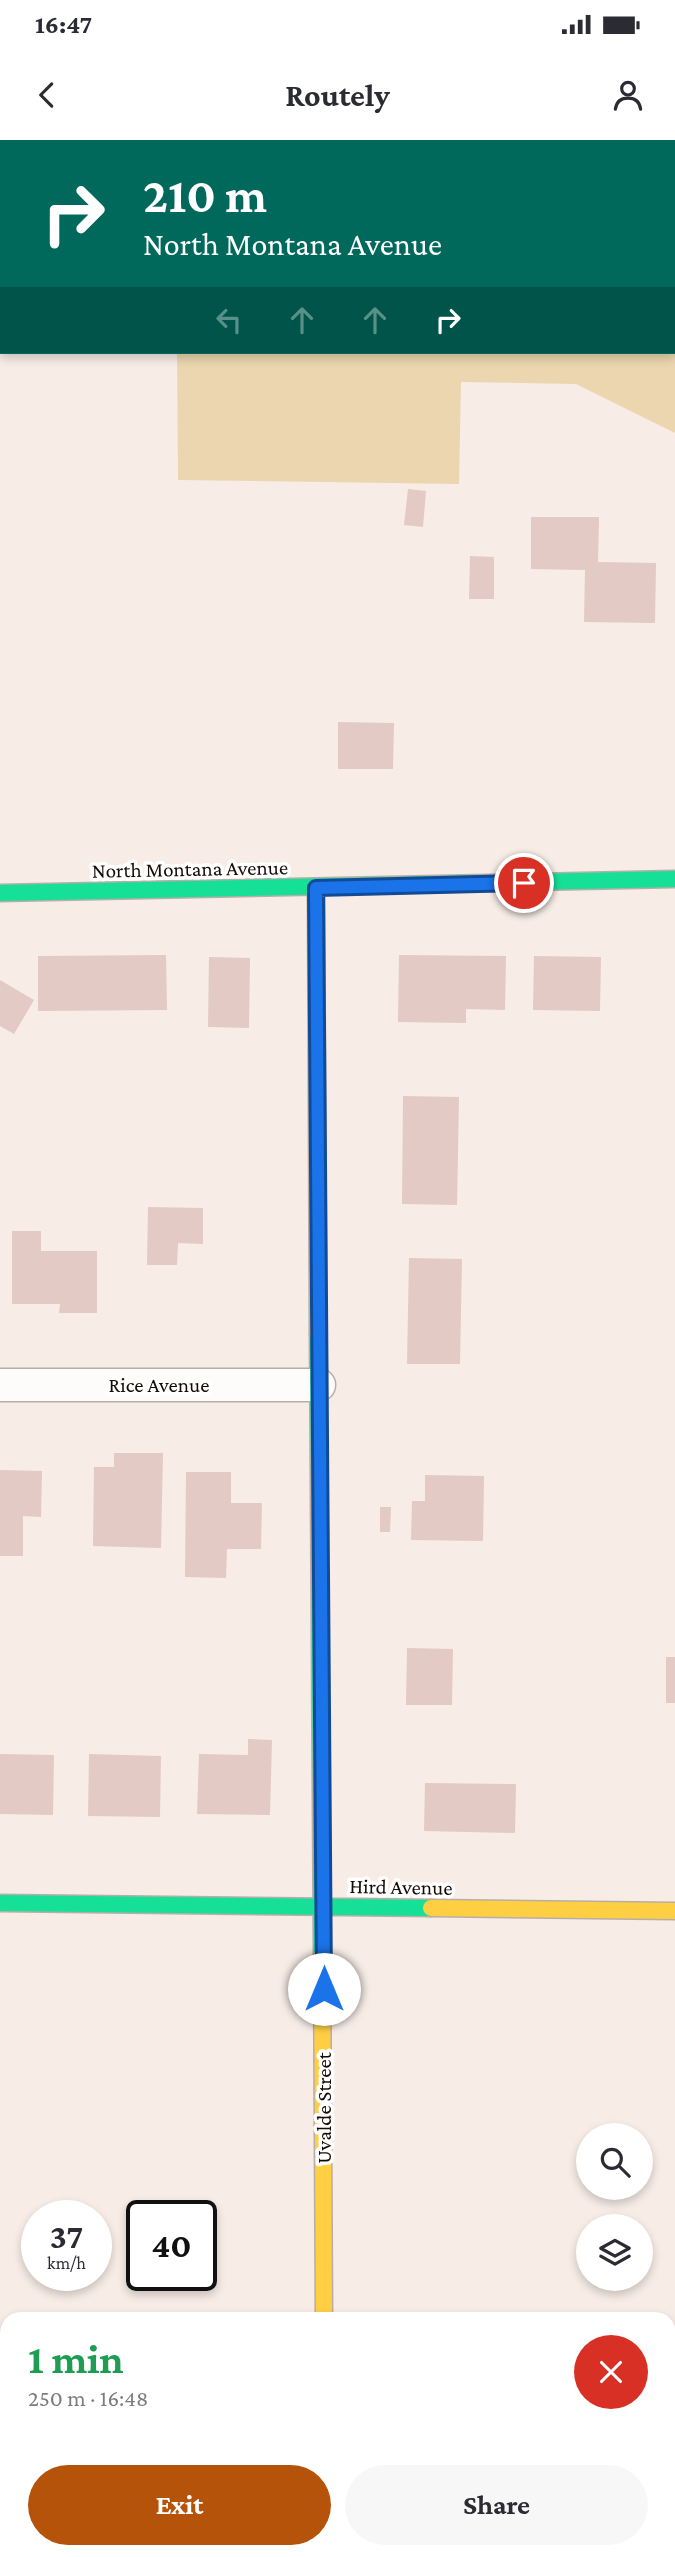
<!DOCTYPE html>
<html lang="en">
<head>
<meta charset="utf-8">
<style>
	:root { --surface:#fff; --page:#f7f7f7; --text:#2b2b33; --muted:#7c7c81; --accent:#b45309 }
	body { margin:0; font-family:"Crimson Pro",serif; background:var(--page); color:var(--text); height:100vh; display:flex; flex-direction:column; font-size:26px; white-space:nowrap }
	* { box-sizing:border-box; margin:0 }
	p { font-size:23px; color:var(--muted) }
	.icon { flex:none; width:38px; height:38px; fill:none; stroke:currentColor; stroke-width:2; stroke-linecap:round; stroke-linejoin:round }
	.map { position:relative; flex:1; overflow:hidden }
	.panel { position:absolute; left:0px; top:2172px; width:676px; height:247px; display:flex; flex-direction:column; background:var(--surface); border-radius:21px 21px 0 0; box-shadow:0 4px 10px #0003 }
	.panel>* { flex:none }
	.banner { position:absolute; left:0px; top:0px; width:676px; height:214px; box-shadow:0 4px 10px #0003; background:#00695c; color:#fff; overflow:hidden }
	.buttons { position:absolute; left:576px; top:1983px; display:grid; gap:14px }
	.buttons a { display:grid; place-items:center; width:77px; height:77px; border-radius:50%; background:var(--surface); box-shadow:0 4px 10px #0003; font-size:35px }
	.speed { position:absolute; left:21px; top:2060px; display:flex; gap:14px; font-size:35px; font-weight:700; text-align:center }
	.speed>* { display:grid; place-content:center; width:91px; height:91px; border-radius:50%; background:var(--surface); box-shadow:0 4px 10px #0003; line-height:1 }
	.speed small { font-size:18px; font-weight:400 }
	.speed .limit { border:4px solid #111; border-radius:10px; background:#fff; color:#111 }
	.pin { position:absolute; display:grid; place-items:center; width:60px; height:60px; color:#fff; margin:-30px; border:4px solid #fff; border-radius:50%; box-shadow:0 2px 7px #0007 }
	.me { position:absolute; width:77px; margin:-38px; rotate:0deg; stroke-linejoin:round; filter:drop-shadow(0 0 5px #0008) }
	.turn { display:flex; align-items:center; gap:24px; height:147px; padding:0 28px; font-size:32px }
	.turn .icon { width:91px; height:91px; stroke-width:2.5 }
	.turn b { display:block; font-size:49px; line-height:60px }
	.lanes { display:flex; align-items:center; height:66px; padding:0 28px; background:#0003; justify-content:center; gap:35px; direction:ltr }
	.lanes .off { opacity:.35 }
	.round { display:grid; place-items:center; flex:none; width:74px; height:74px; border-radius:37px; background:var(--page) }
	.headline { display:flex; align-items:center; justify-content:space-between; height:119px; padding:0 28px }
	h1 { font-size:42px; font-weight:700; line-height:52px; color:#1e9e55 }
	.cta { display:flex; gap:14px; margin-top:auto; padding:14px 28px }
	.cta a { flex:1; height:80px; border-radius:42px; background:var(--accent); color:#fff; font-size:28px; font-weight:700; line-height:80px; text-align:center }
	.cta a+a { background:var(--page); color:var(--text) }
	.status { display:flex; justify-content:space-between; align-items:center; height:49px; padding:0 35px; background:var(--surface); direction:ltr }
	.status svg { height:19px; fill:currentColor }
	header { display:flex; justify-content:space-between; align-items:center; height:91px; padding:0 28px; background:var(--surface); font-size:32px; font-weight:700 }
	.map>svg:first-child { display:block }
	.green { fill:#ebd6af }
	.building { fill:#e3cac4 }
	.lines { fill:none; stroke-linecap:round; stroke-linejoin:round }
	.lane-casing { stroke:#b8aea8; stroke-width:19 }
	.street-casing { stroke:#b8aea8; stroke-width:35 }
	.fast-casing { stroke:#b8aea8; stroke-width:19 }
	.slow-casing { stroke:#b8aea8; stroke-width:19 }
	.lane { stroke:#fefcfb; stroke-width:16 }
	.street { stroke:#fefcfb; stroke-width:32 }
	.fast { stroke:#16e098; stroke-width:16 }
	.slow { stroke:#ffcf43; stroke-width:16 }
	.route-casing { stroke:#114b97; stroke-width:18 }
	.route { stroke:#1a73e8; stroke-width:12 }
	.labels { text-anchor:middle; stroke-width:7; stroke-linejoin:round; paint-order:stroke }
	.street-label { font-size:21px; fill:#150b06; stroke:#fff }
</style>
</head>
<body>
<div class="status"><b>16:47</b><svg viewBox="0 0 49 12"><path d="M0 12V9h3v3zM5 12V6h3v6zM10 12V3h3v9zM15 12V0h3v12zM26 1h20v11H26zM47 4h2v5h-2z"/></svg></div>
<header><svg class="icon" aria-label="back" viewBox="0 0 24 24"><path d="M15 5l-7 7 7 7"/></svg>Routely<svg class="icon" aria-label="person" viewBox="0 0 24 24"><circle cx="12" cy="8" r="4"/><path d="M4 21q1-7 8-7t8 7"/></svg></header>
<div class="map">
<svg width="675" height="2417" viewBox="0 0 675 2417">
	<rect width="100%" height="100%" fill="#f7ece6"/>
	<path class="green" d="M0,0H675V293L576,244L461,242L459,344L178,340L177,212H674V2H2L0,154Z"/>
	<path class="building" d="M408,349L426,351L423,387L404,385Z
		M531,377H599L598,422L656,423L655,483L584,482L585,430L531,429Z
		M470,416L494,417V459H469Z
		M338,582L394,583L393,629H338Z
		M166,815L167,870L38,871V816Z
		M399,815L506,816L505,870L466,869V883L398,882Z
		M534,816L601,817L600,871L533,870Z
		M209,817L250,818L249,888L208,887Z
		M0,840L34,860L14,894L0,886Z
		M403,956L459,957L457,1065L402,1064Z
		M148,1067L203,1068V1104L178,1103L177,1125H147Z
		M12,1091H41V1111H97V1173H59L60,1164H12Z
		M409,1118L462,1119L460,1224H407Z
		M114,1313H163L161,1408L93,1406L94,1327H114Z
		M0,1330L42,1331L41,1377L23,1376V1416H0Z
		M186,1332H231V1363H262L261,1409H227L226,1438L185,1437Z
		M425,1335L484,1336L483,1401L411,1400L412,1361H425Z
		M380,1367H391L390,1392H380Z
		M407,1508L453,1509L452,1565H406Z
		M666,1517H675V1563H666Z
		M248,1599L272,1600L270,1675L197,1674L199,1614L248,1615Z
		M0,1614L54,1615L53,1675L0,1674Z
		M89,1614L161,1616L160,1677L88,1676Z
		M425,1643L516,1644L515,1693L424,1691Z"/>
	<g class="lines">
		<defs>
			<path id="lane" d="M668,2214H675"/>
			<path id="street" d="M0,1245H319
				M322,2417V2412"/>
			<path id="fast" d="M0,753L675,739
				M318,1194L322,1815
				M0,1763L431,1768"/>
			<path id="slow" d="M316,748L318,1194
				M431,1768L675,1771
				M322,1815L324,2179"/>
		</defs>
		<use href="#lane" class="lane-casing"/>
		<use href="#street" class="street-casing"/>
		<use href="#fast" class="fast-casing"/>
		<use href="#slow" class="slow-casing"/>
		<use href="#lane" class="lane"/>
		<use href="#street" class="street"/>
		<use href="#fast" class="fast"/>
		<use href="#slow" class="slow"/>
	</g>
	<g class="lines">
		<defs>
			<path id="route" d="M324,1849L316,748L524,743"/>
		</defs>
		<use href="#route" class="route-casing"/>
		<use href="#route" class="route"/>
	</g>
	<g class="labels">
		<g class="street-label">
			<text transform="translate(190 729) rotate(-1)" y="7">North Montana Avenue</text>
			<text x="159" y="1252">Rice Avenue</text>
			<text transform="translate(401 1747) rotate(1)" y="7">Hird Avenue</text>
			<text transform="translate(324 1968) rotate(-90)" y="7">Uvalde Street</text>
		</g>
	</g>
</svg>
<div class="buttons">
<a><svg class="icon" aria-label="search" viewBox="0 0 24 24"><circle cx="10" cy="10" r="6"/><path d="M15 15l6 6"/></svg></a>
<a><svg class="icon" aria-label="layers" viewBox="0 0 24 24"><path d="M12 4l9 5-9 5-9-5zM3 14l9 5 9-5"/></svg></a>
</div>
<div class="speed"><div>37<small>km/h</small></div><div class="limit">40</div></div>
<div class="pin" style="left:524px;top:743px;background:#d93025"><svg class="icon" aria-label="arrive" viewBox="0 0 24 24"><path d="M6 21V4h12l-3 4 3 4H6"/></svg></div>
<svg class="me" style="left:324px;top:1849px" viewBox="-20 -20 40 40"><circle r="19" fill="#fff"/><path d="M0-13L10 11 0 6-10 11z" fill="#1a73e8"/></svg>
<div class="banner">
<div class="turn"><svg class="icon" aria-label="right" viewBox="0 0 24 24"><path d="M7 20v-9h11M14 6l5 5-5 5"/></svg><div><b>210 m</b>North Montana Avenue</div></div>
<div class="lanes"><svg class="icon off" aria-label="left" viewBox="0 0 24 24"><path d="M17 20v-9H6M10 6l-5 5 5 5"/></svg><svg class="icon off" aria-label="ahead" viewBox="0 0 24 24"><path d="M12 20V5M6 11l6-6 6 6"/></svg><svg class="icon off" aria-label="ahead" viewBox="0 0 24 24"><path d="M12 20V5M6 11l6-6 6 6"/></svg><svg class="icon" aria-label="right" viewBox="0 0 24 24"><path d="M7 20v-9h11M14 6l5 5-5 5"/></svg></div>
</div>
<section class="panel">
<div class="headline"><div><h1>1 min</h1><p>250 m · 16:48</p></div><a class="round" style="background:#d93025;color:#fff"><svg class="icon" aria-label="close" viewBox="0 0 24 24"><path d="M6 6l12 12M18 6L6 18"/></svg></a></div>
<div class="cta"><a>Exit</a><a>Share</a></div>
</section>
</div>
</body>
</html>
